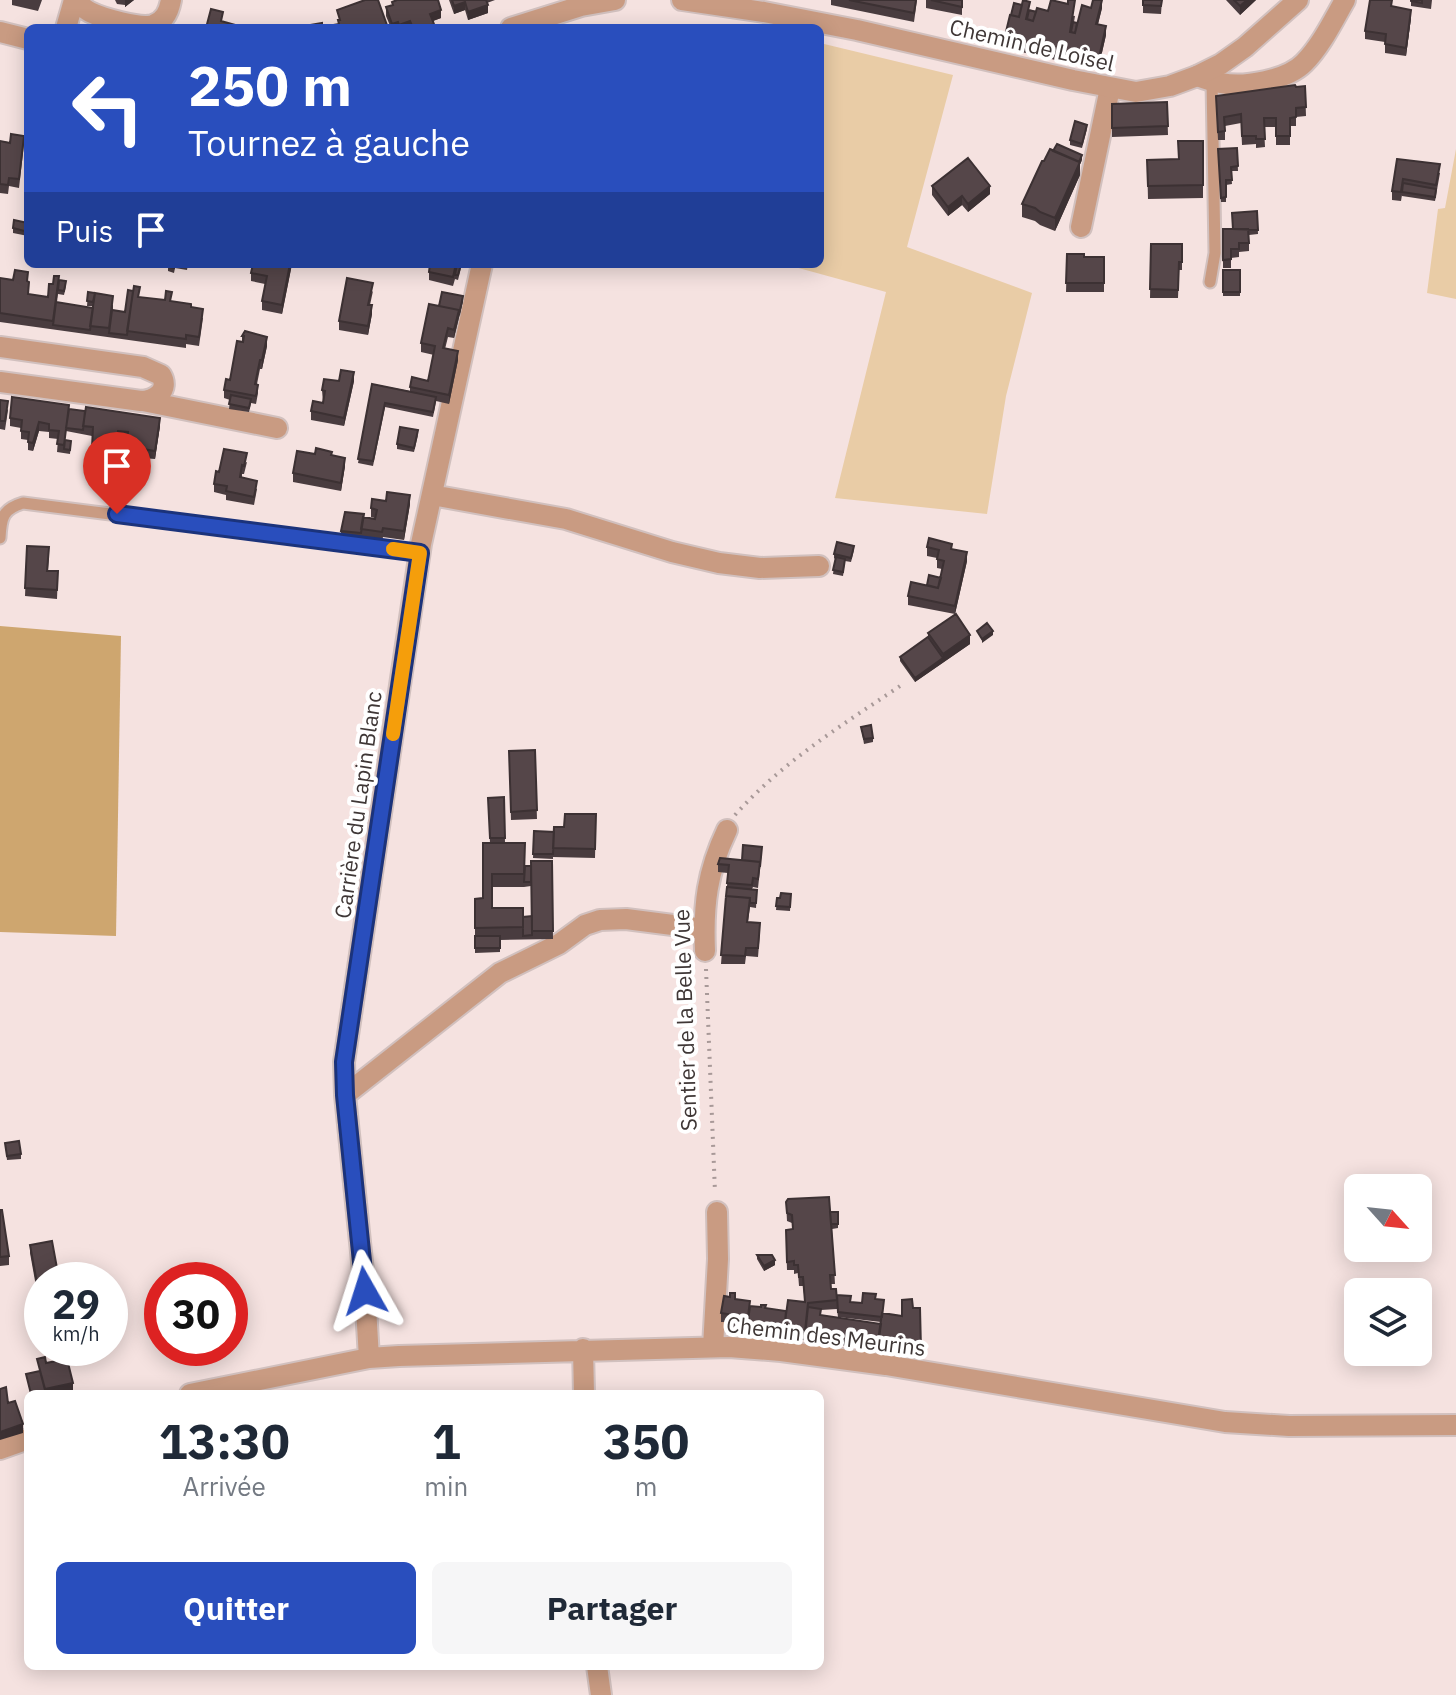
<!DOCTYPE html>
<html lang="fr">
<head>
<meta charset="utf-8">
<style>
	:root { --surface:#fff; --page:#f6f6f7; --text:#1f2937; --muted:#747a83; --accent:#294ebd }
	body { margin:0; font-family:"IBM Plex Sans",sans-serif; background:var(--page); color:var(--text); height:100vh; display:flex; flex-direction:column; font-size:30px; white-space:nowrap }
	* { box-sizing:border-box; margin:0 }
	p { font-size:26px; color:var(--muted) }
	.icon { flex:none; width:44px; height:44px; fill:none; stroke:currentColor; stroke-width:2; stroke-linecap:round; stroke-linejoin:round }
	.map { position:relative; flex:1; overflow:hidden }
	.side { position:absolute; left:24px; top:1390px; width:800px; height:280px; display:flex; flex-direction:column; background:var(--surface); border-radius:12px; box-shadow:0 4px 20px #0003 }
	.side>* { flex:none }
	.hud { position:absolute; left:24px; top:24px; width:800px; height:244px; border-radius:12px; box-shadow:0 4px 20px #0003; background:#294ebd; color:#fff; overflow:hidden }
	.needle { width:52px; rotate:117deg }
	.buttons { position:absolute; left:1344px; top:1174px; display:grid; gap:16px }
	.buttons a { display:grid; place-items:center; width:88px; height:88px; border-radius:12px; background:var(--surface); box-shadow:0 4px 20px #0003; font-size:40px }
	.speed { position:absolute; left:24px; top:1262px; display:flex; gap:16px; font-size:40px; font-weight:700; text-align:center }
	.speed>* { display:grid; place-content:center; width:104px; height:104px; border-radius:50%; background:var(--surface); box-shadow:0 4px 20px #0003; line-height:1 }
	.speed small { font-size:20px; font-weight:400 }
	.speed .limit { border:12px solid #d22; background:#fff; color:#111 }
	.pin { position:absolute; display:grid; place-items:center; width:68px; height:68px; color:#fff; margin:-82px -34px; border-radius:50% 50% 50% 0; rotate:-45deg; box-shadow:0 0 8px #0007 }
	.pin .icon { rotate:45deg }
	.me { position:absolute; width:88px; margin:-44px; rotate:354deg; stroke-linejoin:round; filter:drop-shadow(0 0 6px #0008) }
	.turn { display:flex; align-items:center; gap:28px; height:168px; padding:0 32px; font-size:36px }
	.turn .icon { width:104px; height:104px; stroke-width:2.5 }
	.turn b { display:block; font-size:56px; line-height:68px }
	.then { display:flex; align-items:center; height:76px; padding:0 32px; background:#0003; gap:16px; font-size:30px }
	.eta { display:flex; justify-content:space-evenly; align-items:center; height:136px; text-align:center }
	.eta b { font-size:48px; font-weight:700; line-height:56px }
	.cta { display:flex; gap:16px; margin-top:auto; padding:16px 32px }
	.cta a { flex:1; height:92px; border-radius:12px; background:var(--accent); color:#fff; font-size:32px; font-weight:700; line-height:92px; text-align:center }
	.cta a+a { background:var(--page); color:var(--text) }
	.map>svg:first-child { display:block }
	.green { fill:#e9cca6 }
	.forest { fill:#cea66f }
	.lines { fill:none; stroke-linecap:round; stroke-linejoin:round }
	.service-casing { stroke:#d1c0be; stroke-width:15 }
	.minor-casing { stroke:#d1c0be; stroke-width:24 }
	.tertiary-casing { stroke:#d1c0be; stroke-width:24 }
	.path { stroke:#a89998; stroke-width:4; stroke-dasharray:2 6; stroke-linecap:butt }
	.service { stroke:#c99b82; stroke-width:11 }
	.minor { stroke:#c99b82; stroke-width:20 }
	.tertiary { stroke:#c99b82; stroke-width:20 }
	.wall { fill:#493c3f; fill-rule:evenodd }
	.shaded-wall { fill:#3c3133 }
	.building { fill:#554649; stroke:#3c3133; stroke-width:2 }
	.route-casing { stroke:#1b337b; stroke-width:20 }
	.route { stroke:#294ebd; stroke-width:14 }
	.slow { stroke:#f59e0b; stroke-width:14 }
	.labels { text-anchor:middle; stroke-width:8; stroke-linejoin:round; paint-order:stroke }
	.street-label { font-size:22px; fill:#3f3736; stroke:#fff }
</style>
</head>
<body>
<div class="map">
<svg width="1456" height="1695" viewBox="0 0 1456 1695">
	<rect width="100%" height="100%" fill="#f5e2e0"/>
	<path class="green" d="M820,43L953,75L907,247L1032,293L1006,396L987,514L835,498L886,292L784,264H820Z
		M1456,149V299L1427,293L1438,209L1445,208Z"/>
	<path class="forest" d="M0,626L121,636L116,936L0,932Z"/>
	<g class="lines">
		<defs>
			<path id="service" d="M1210,282L1215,253L1212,81
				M0,538C1,517 3,509 23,503L420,553"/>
			<path id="minor" d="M75,0C80,5 84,9 90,12C102,18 140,29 153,25C165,21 169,11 171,0
				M66,28L74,0
				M1197,76C1205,79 1213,82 1221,83C1244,88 1287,80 1304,63C1321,46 1333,21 1345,0
				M1081,227L1110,88
				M0,347L143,367L161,375C170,390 156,400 141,401L0,382
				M143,401L277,428
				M432,495L566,519L672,552L719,563L760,568L819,566
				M705,951C703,905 707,872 727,830
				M345,1095L500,973L559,944L585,925L600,920L626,919L704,929
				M713,1347L718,1259L717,1212
				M583,1349L584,1394
				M369,1358L365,1291L345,1095L344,1062L421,544L482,264
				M190,1394L369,1358L399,1356L729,1347L781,1351L886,1365L1225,1422L1289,1426L1456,1425
				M0,1449L28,1439
				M597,1666L601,1695"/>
			<path id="tertiary" d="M682,0L764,12L857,30L1073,80L1136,92L1170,86L1197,76L1221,64L1245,47L1298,0
				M511,28L581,6L615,0
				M0,32L28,39"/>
		</defs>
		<use href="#service" class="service-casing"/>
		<use href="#minor" class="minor-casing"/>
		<use href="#tertiary" class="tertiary-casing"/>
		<path class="path" d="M735,815C783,761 844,724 903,684
			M706,969L715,1192"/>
		<use href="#service" class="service"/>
		<use href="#minor" class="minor"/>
		<use href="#tertiary" class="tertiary"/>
	</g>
	<path class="wall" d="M12,0H42L38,11L12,5Z
		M115,0H134L125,7V5L117,4Z
		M449,0H495L487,3L488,13L468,20L465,10L454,14Z
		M831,0H917L914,22L831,5Z
		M926,0H962V15L926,8Z
		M1143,0H1162L1161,14L1143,13Z
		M1226,0H1256L1240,15Z
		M1411,0H1432L1431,9L1411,6Z
		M392,2L441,18L433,21L434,28H391L386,16V7L392,6Z
		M1392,7L1411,18L1406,56L1385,53V42L1365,39V31Z
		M1091,8H1102L1098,24L1106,35L1098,70L1004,48V40L1030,10L1075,16L1074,22L1077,23Z
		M1305,86L1306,116L1296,117V126H1290V145H1276V127H1264L1265,147L1256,148V144L1242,145L1241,123L1225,126V140H1218L1216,96Z
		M1167,102L1168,135L1112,137V104Z
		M1087,129L1082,148L1070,145V140Z
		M0,141L24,144L19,188L9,186L8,194L0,193Z
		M1203,141V198L1148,199L1147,160L1178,159Z
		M1237,148L1238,171H1231L1232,184L1226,185V202H1221L1218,149Z
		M1397,159L1440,173L1435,201L1402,196V195L1401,201L1392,200V191Z
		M1082,160L1080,164V175L1055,231L1040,225L1035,221L1022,217V204Z
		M932,186L990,194L968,212L962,205L948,216L932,195Z
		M1257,211L1258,234L1249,235V251L1239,252V257L1231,258V268H1223V229H1233Z
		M28,223V236L13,233V228Z
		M1151,244H1182V270H1179L1178,298H1150Z
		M1067,254L1084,257H1104V292H1066Z
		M168,264H188L187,270L175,268L174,273L168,271Z
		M292,264L282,314L262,310V301L265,284L251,281V273Z
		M462,264L458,280L455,279L453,286L429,280V272Z
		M1223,270H1240V296H1223Z
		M0,278L28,281L29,294L48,297L53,284L59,280L66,286L64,295L58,294L57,302L93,308V306H87L88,292L113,305V310L125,312L140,297L172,302L191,307L203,318L199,346L186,344V348L0,322Z
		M373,291L370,305L372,314L368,335L339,330V321Z
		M463,301L454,338L448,337L445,349L458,360L449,404L436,401L433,417L385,407L373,466L358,463L372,384L410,391V387L428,381L434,355L421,352V343L439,306Z
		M242,336L267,346L262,369H260L257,384L258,393L256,404L251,403L249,412L229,409L230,400L224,398V390L230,380L242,342Z
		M339,381H354L344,426L311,420V411L323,403L322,390Z
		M0,400L8,410L5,430L0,429Z
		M69,409L160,426L155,459L142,458L141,467L127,465L128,455H126L127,440L118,439L117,451L106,450L105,459L92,457V436L66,431L65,440L71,441L70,454L57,452L58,439L49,438V432L39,431L33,451L28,450V440L21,439V428L10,426V418Z
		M418,435L414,452L397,449V444Z
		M315,454L332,455L345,466L341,491L293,482V473Z
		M247,462L244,474H242V478L257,489L254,505L226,500V495L214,492V484L219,472Z
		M410,504L404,540L383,537L382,541L341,535V531L375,519V518L371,517V508Z
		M27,546L49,556L48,571H58L57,599L25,596Z
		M927,547L952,549L967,561L955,614L908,605V596L941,578L942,569L937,568V558L927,556Z
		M854,550L851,562L845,561L843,576L833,574L835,559L834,558V554Z
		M928,633L970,644L915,682L900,661V657L928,637Z
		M861,727L873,738V742L864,744Z
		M535,750L537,819L511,820L509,751Z
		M504,797L505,843L525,866H531L552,861L553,939L500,940V952L475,953V899L483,898L490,843L488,798ZM524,886V887L531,886L532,916L523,917L492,908V887H524Z
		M596,814L595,858L553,857V859L533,858L534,831L554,832Z
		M762,851L758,888L753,887L752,889L757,890L756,908L750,907L748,922L760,932L758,957L746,956L745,964H721L728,873L718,872V864L742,860Z
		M791,894L790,911L776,910L777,898H780Z
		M5,1143L21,1154V1159L7,1160Z
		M786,1202L830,1212L838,1224V1228L832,1229L835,1284H831V1289L837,1295L851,1302L862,1303L875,1299L883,1313L902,1316L913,1308H920L921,1357L878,1350L727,1330V1322H721V1313L735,1300L750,1306L786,1311L805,1302L803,1286H799L798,1273L794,1274V1270H787L786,1238L792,1229V1223L787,1221ZM837,1309L838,1317L881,1322V1324L821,1315V1310Z
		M0,1210L9,1256V1265L0,1266Z
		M52,1241L59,1280H42V1291L37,1292L30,1253V1245Z
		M757,1255L775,1265L764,1271L757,1259Z"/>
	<path class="shaded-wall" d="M125,0H134L125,7Z
		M1102,0V8L1096,32V24Z
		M1247,0H1256L1240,15V6Z
		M465,2V10L454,14V6Z
		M488,5V13L468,20V12Z
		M441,10V18L430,22V14Z
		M1411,10V18L1406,56V48Z
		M410,21V28H399V25Z
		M398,22V28H392V24Z
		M1106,26V35L1098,70V62Z
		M1082,155V160L1080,164V175L1055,231V218Z
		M990,186V194L968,212V204Z
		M962,196V205L948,216V207Z
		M290,264H292L282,314V305Z
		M463,296V301L454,338V330Z
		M372,305V314L368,335V326Z
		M267,337V346L262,369V360Z
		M458,351V360L449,404V395Z
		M354,372V381L344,426V418Z
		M160,418V426L155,459V451Z
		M39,422V431L33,451V443Z
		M345,458V466L341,491V483Z
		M410,495V504L404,540V531Z
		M967,552V561L955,614V606Z
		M993,631V635L982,643V639Z
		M970,635V644L915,682V678L943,658V654Z
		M775,1260V1265L764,1271V1266Z
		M73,1383V1391L60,1394H45V1389Z
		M23,1424V1433L0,1440V1432Z"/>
	<path class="building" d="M365,0H378L388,28H293L322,23V27L339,24L338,20H340L337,10Z
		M397,0H438L441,10L430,14L434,24L421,28H413L410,21L399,25L398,22L392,24L386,7L393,5L392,2Z
		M452,0H486L488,5L468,12L465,2L454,6Z
		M849,0H916L914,13Z
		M931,0H962V7Z
		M1023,0L1030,2L1026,19L1033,21L1037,8L1048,11L1051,0L1068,4V0H1075L1070,32L1075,33L1082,5L1091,8L1093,0H1102L1096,24L1106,26L1098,62L1004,40L1010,15L1019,17Z
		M1143,0H1162L1161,6L1143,5Z
		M1234,0H1247L1240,6Z
		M1370,0H1392L1391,6L1411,10L1406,48L1385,44L1386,34L1365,31Z
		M1411,0H1422V3L1411,1Z
		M1014,3L1022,5L1019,17L1011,15Z
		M211,9L223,12L221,21L246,28H206Z
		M1029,10L1036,12L1033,21L1027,19Z
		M1073,22L1077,23L1075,33L1071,32Z
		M1295,85L1296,87L1305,86L1306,107L1296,108V117L1290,118V136H1276V118H1264L1265,139H1256V136H1242L1241,114L1224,117L1225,131L1218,132L1216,96Z
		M1167,102L1168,126L1112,128V104Z
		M1075,121L1087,125L1082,144L1070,140Z
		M11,134L24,136L19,179L9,178L8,185L0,184V141L10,143Z
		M1178,141H1203V185L1148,186L1147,160L1179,159Z
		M1057,144L1082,155L1079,162L1053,151Z
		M1237,148L1238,166L1231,167L1232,180H1226V197L1221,198L1218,149Z
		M1050,149L1080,162L1055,218L1040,212L1035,208L1022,204L1042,161H1044Z
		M968,158L990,186L968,204L962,196L948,207L932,186Z
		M1397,159L1440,164L1436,185L1403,179L1401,192L1392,191Z
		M1403,183L1436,189L1435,197L1402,192Z
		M1257,211L1258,230L1233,229L1232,213Z
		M14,220L28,223V232L13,228Z
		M1223,229H1248L1249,243H1239V249H1231V259L1223,260Z
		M1151,244H1182V262H1179L1178,290L1150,289Z
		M1067,254H1084V257H1104V283H1066Z
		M168,264H175L174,268L168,267Z
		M253,264H290L282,305L262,301L267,276L251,273Z
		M430,264H456L453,277L429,272Z
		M457,264H461L458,275H455Z
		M15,270L28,272L27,281L29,282L28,294L48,297L49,284H53L54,276H59L53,321L0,313V278L13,280Z
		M1223,270H1240V292H1223Z
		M347,278L373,283L368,305H372L368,326L339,321Z
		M59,280L66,281L64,291L58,290Z
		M134,286L140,287L138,297L165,300L166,291L172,292L170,301L191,304V307L203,309L199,337L186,335V339L127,331Z
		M128,290L133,291L127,335L109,333L112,310L125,312Z
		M88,292L95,293L93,302L87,301Z
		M442,292L463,296L459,315V310L439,306Z
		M95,293L113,296L109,328L90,326Z
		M56,302L93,308L90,330L53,325Z
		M429,304L459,310L454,330L448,328L443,348L458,351L449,395L410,387L412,377L428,381L435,346L421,343Z
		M245,331L267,337L262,360H260L255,384L258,385L256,396L224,390L226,379L230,380L237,341L243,342L244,336H242Z
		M341,370L354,372L344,418L311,411L313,401L323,403L325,391L322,390L324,379L339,381Z
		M372,384L436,397L433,412L385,403L373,461L358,459Z
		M231,395L251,399L249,408L229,404Z
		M12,397L69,405L64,445L57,444L59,431L49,430V424L39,422L33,443L28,442L29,432L21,431L22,420L10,418Z
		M0,400L8,401L5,421H0Z
		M86,407L160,418L155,451L142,449L141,458L127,456L129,447L126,446L128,432L118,431L117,442L106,441L105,450L92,448L93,427L83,426Z
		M69,409L85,411L83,430L66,428Z
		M400,427L418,430L414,448L397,444Z
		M65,440L71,441L70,450L64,449Z
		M316,448L332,452L331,455L345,458L341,483L293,473L297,451L315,454Z
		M224,449L247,453L244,466L242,465L240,477L257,481L254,497L226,491L227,486L214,484L216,471L219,472Z
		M387,492L410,495L404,531L383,528L382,532L361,529L363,517L375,519L377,510L371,508L372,499L386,501Z
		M345,512L364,514L361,533L341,531Z
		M929,538L952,544L951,549L967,552L955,606L908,596L911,582L938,588L944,561L937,559L939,550L927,547Z
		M837,542L854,546L851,558L834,554Z
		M27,546L49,547L47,571H58L57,590L25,588Z
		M836,557L845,559L843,572L833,570Z
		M929,575L941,578L938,588L927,585Z
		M956,614L970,635L943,654L928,633Z
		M987,623L993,631L982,639L977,631Z
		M928,637L943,658L915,678L900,657Z
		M871,725L873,738L864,739L861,727Z
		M535,750L537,810L511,812L509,751Z
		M504,797L505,838H490L488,798Z
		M565,814H596L595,849L553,848L554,827H564Z
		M534,831L554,832L553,854H533Z
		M483,843H525L524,874H492V908H523V927L475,928V899L483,898Z
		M743,845L762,847L760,867V862L742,860Z
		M720,858L760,862L758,879L753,878L752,885L727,883L729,865L718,864Z
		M531,861H552L553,931H532Z
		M525,866H531V882H524Z
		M727,887L757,890L756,903H750V898L726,896Z
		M781,893L791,894L790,907L776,906L777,898H780Z
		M726,896L750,898L747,922L760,923L758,948H746L745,956L721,955Z
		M532,916V935L523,936V917Z
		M475,936H500V948H475Z
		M19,1141L21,1154L7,1156L5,1143Z
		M829,1197L835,1275H830L831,1289H836L837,1300L808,1303L805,1331L784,1329L788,1300L805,1302L803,1277H799L798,1265H794V1261L787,1262L786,1230L793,1229L792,1215L787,1213L786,1202L788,1199Z
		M0,1210H2L9,1256L0,1257Z
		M830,1212H838V1224H831Z
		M52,1241L59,1279L42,1280V1282L37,1283L30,1245Z
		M757,1255H772L775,1260L764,1266Z
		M730,1293H735V1299L750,1301L747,1324L727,1322L728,1314L721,1313L724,1296L730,1297Z
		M863,1293L876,1294L875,1299L884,1300L882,1317L838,1312L837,1295L851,1296L850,1302L862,1303Z
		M912,1299L913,1308H920L921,1349L878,1341L882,1313L902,1316V1300Z
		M761,1305H766L765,1308L786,1311L784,1333L747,1328L750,1306L761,1307Z
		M808,1307L821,1309L820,1315L881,1324L878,1345L805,1336Z
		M45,1357L46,1363L67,1359L73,1383L45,1389L37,1359Z
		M40,1371L46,1394H31L26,1374Z
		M6,1387L8,1403L15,1401L23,1424L0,1432V1389Z"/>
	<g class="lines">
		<defs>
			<path id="route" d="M117,514L420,553L344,1062L345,1095L365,1291"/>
		</defs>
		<use href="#route" class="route-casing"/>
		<use href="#route" class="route"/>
		<path class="slow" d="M393,734L420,553L393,549"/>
	</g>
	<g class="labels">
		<g class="street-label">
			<text transform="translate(1032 45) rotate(13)" y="8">Chemin de Loisel</text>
			<text transform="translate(358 805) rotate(-82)" y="8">Carrière du Lapin Blanc</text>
			<text transform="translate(685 1020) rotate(-92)" y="8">Sentier de la Belle Vue</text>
			<text transform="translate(826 1336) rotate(7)" y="8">Chemin des Meurins</text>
		</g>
	</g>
</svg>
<div class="buttons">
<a><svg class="needle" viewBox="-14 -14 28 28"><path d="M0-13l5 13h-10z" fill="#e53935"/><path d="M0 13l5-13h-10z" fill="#747a83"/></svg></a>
<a><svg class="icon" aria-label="layers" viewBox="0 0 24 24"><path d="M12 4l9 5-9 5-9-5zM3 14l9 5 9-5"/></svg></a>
</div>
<div class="speed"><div>29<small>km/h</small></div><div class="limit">30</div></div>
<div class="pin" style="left:117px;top:514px;background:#d93025"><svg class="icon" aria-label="arrive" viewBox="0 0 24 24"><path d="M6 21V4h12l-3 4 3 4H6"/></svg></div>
<svg class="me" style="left:365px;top:1291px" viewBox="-20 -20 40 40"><path d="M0-17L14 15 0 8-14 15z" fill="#294ebd" stroke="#fff" stroke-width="4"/></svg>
<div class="hud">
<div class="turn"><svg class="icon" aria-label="left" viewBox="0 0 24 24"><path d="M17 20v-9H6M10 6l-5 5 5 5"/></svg><div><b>250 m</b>Tournez à gauche</div></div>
<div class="then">Puis<svg class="icon" aria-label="arrive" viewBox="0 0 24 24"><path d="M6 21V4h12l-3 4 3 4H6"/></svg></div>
</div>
<section class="side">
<div class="eta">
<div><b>13:30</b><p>Arrivée</p></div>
<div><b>1</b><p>min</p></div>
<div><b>350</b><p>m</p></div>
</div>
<div class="cta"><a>Quitter</a><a>Partager</a></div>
</section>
</div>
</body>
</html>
